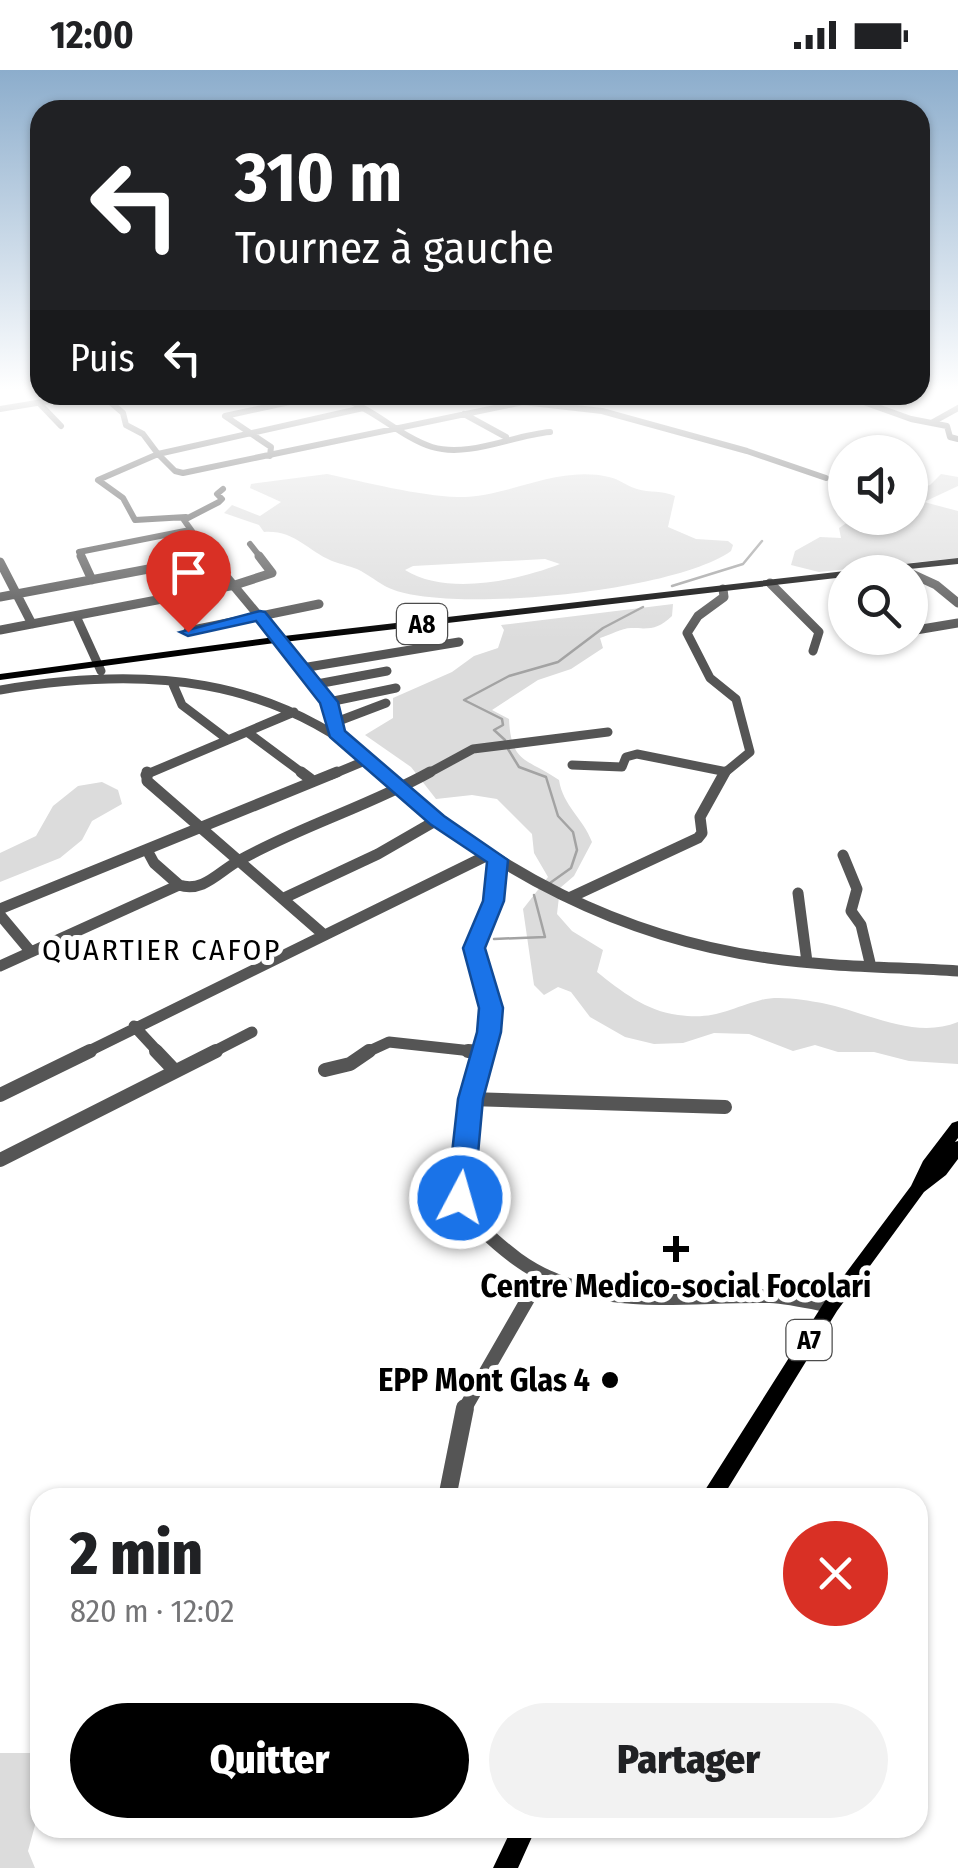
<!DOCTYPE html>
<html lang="fr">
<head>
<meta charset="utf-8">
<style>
	:root { --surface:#fff; --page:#f2f2f2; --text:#202124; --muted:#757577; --accent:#000 }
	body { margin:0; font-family:"Fira Sans Condensed",sans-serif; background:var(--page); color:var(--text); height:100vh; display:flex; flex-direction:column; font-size:38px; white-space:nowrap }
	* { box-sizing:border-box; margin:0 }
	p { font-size:32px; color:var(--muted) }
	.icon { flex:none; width:55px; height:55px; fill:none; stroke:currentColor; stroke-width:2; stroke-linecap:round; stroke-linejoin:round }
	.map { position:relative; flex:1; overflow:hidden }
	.sheet { position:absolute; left:30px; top:1418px; width:898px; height:350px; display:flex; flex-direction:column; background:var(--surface); border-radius:30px; box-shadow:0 2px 8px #0004 }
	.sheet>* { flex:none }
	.hud { position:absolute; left:30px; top:30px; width:900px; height:305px; border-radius:30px; box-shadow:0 2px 8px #0004; background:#202124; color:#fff; overflow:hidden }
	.buttons { position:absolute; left:828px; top:365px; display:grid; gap:20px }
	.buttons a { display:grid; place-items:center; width:100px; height:100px; border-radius:50%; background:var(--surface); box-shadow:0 2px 8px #0004; font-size:50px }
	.pin { position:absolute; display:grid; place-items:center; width:85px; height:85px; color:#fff; margin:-102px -42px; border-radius:50% 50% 50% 0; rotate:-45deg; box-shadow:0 0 10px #0007 }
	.pin .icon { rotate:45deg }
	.me { position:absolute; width:110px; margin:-55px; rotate:6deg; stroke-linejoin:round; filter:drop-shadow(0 0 8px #0008) }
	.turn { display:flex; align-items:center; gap:35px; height:210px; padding:0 40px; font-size:45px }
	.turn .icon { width:130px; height:130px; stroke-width:2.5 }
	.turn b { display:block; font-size:70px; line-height:85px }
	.then { display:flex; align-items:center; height:95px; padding:0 40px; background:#0003; gap:20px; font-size:38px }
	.round { display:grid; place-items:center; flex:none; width:105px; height:105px; border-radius:52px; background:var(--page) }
	.summary { display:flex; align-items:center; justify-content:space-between; height:170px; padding:0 40px }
	h1 { font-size:60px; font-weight:800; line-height:75px }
	.cta { display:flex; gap:20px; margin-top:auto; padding:20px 40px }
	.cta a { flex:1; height:115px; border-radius:60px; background:var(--accent); color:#fff; font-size:40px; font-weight:800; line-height:115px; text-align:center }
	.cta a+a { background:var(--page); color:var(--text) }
	.status { display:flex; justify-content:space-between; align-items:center; height:70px; padding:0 50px; background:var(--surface); direction:ltr }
	.status svg { height:28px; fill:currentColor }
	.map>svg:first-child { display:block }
	.green { fill:#dcdcdc; fill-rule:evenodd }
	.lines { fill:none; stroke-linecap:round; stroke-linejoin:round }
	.stream { stroke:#a3a3a3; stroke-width:2.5 }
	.minor-far4 { stroke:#555; stroke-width:6 }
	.minor-far3 { stroke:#555; stroke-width:9 }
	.minor-far2 { stroke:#555; stroke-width:11 }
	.minor-far1 { stroke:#555; stroke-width:14 }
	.minor { stroke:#555; stroke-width:18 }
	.major { fill:#000; fill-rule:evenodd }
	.route { fill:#1a73e8; stroke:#114b97; stroke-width:2.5 }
	.poi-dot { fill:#000; stroke:#fff; stroke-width:4 }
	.labels { text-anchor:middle; stroke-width:10; stroke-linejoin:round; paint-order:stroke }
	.shield { fill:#fff; stroke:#4c4c4c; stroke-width:2.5 }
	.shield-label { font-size:25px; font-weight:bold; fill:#000 }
	.neighbourhood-label { font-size:30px; letter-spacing:2.5px; fill:#000; stroke:#fff }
	.near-poi-label { font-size:32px; font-weight:bold; fill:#000; stroke:#fff }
</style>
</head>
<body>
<div class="status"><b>12:00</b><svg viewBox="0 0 49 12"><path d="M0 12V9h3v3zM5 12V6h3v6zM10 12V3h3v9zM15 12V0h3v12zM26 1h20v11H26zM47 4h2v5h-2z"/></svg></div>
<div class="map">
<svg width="958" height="1798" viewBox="0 0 958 1798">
	<rect width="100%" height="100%" fill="#fff"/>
	<path class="green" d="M327,404C364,412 420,426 457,427C509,428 555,395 609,407C619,409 627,416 637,419C650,423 662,420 675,426L668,457L696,469L728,471L733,475L731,481C676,521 459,543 394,520C382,516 372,507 361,501C352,496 342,495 332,491C306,480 295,460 264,462L259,455L224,443L232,435L260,446L281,432L250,418L251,414ZM545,489L560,494C516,511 447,526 405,500L413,496Z
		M941,404L958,407V416L924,432L958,441V488L819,502L791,495L795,481L820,467L841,468L839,458L854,448H910V421L930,415Z
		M673,534L672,546C658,559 651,559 633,558C623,557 610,565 600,568L603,578L571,599L538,610L492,640L509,649C511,694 527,688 559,710C563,736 583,748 592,772L574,806L560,818L557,844L572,861L603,880L597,902C621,921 646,941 678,945C716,950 727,939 761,930C777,925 806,930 822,933C867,942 914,970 958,952V994L909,991L874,982H838L815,975L793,981L749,964L714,963L683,973L654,974L625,967L590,947L571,922L558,917L544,925L534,915L523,839L548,807L534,783L532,764L497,729L472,725L436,729L411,697L365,665L393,648V628L452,602L474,586L498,578L504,560L501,555Z
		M102,712L118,720L122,734L92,751L82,770L60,788L0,812V783L36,766L53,736L78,716Z
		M0,1683H40V1737L28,1781L35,1798H0Z"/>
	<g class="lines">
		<path class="stream" d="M672,516L743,494L762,471
			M505,670L494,660L503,655L502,649L464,630L509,606L558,592L603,558L643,537
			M508,679L519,697L546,707L558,746L573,762L577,780L571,798L550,813
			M494,869L545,867L534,825"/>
		<path class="minor-far4" d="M102,325L123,343L126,355L143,364L158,384L363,338C386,350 407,369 432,377C469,388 513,365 550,362
			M339,325L363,338
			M844,325L911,349L947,356L950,367L958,369
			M39,333L61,356
			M0,339L85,325
			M464,344L506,367
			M933,352L958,338
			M270,386L271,377L225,346L322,325
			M186,447L135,450L123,428L98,410L158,384L175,401L183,403L523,332L602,341L747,381L826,408
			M250,474L261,488
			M82,488L79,482L190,460
			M206,488L212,487
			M211,488L184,450L219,432L222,429L217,424L223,419"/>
		<path class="minor-far3" d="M81,486L92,510
			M209,486L322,622L336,663
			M0,492L32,554
			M899,498L936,515L958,533
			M770,513L819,562L813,581
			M0,527L212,487
			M76,546L101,601
			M0,560L235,515L272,503L259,486
			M188,561L319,534
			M910,561L958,553
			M302,598L459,572
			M172,612L182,635L227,669
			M317,614L387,601
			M0,620C143,596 275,604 387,705
			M329,632L396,618
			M336,652L386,633
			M247,662L305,705
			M572,695L622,697L626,687L637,684L722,701
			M145,705L294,642
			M331,705L367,690
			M425,705L473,679L608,662
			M722,705L750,682L736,629L710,608L687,563L698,546L724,527L723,519"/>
		<path class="minor-far2" d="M147,702V711L323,864
			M301,702L313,711
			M384,702C492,801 622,868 768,888C831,897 895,897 958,901
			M147,780L154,793L179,815
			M843,785L857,819L851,841L861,855L871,897
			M798,823L807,892
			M284,828L378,784L437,750
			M569,828L698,768L702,763L700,747L725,702
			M0,839L337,702
			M0,845L31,882
			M0,896L179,815C204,823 219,801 240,790C301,756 369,736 430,702
			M134,956L159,983
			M85,983L488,785
			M211,983L252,962
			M365,983L389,972L481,982
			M483,983L491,938L474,878L494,831L498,790"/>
		<path class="minor-far1" d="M156,981L174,1000
			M468,981L481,982
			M484,981L470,1029L460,1128C475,1155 493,1171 517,1189C593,1244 683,1224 770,1226C790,1227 811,1232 831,1236
			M325,1000L350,994L369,981
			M0,1025L90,981
			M470,1029L725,1037
			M0,1090L216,981
			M464,1340L541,1206"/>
		<path class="minor" d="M447,1428L465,1338"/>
		<path class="major" d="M958,488V494L880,502H855L860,499Z
			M845,501L849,502H845V507L275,573L0,610V604L275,567Z
			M958,1051V1068L955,1072L958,1071V1089L946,1105L924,1122L837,1241L722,1428H700L825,1231L911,1116L923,1091L952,1053Z
			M512,1758H536L518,1798H493Z"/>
	</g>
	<linearGradient id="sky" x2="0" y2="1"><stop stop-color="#8cadcc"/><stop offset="0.56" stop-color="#fff"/><stop offset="1" stop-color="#fff" stop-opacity="0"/></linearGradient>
	<rect width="958" height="570" fill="url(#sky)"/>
	<path class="route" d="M260,541L265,542L338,632L345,661L444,746L508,790L504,831L485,878L503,938L501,962L483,1029L474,1128L470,1135L460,1138L451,1135L447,1128L458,1029L477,962L479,938L463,878L483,831L487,792L430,754L330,667L320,633L256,551L188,566L180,562Z"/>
	<g class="poi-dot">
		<path d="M671 1164h10v10h10v10h-10v10h-10v-10h-10v-10h10z"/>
		<circle cx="610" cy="1310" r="10"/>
	</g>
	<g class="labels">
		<g class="shield">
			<rect x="397" y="534" width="50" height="40" rx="8"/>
			<rect x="786.5" y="1250" width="45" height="40" rx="8"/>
		</g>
		<g class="shield-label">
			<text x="422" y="563">A8</text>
			<text x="809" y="1279">A7</text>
		</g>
		<g class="neighbourhood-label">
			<text x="162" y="890">QUARTIER CAFOP</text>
		</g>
		<g class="near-poi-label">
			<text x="676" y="1227">Centre Medico-social Focolari</text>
			<text x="590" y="1321" text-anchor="end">EPP Mont Glas 4</text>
		</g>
	</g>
</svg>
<div class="buttons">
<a><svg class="icon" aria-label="sound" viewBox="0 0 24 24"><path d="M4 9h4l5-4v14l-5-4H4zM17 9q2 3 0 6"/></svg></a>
<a><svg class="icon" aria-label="search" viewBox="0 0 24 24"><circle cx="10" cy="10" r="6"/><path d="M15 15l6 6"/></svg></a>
</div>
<div class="pin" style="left:188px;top:562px;background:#d93025"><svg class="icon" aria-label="arrive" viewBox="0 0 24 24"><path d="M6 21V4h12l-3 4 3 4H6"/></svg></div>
<svg class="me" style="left:460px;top:1128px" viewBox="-20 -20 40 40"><circle r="17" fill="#1a73e8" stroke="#fff" stroke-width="3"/><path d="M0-11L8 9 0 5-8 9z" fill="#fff"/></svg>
<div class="hud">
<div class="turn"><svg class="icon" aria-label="left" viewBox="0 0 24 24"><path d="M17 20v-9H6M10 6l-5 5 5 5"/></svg><div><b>310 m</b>Tournez à gauche</div></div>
<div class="then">Puis<svg class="icon" aria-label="left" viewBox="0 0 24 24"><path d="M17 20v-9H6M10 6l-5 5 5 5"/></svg></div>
</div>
<section class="sheet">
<div class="summary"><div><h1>2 min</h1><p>820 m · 12:02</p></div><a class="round" style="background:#d93025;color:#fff"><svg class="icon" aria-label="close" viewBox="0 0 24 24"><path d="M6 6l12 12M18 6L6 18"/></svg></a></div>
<div class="cta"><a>Quitter</a><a>Partager</a></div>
</section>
</div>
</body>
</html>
